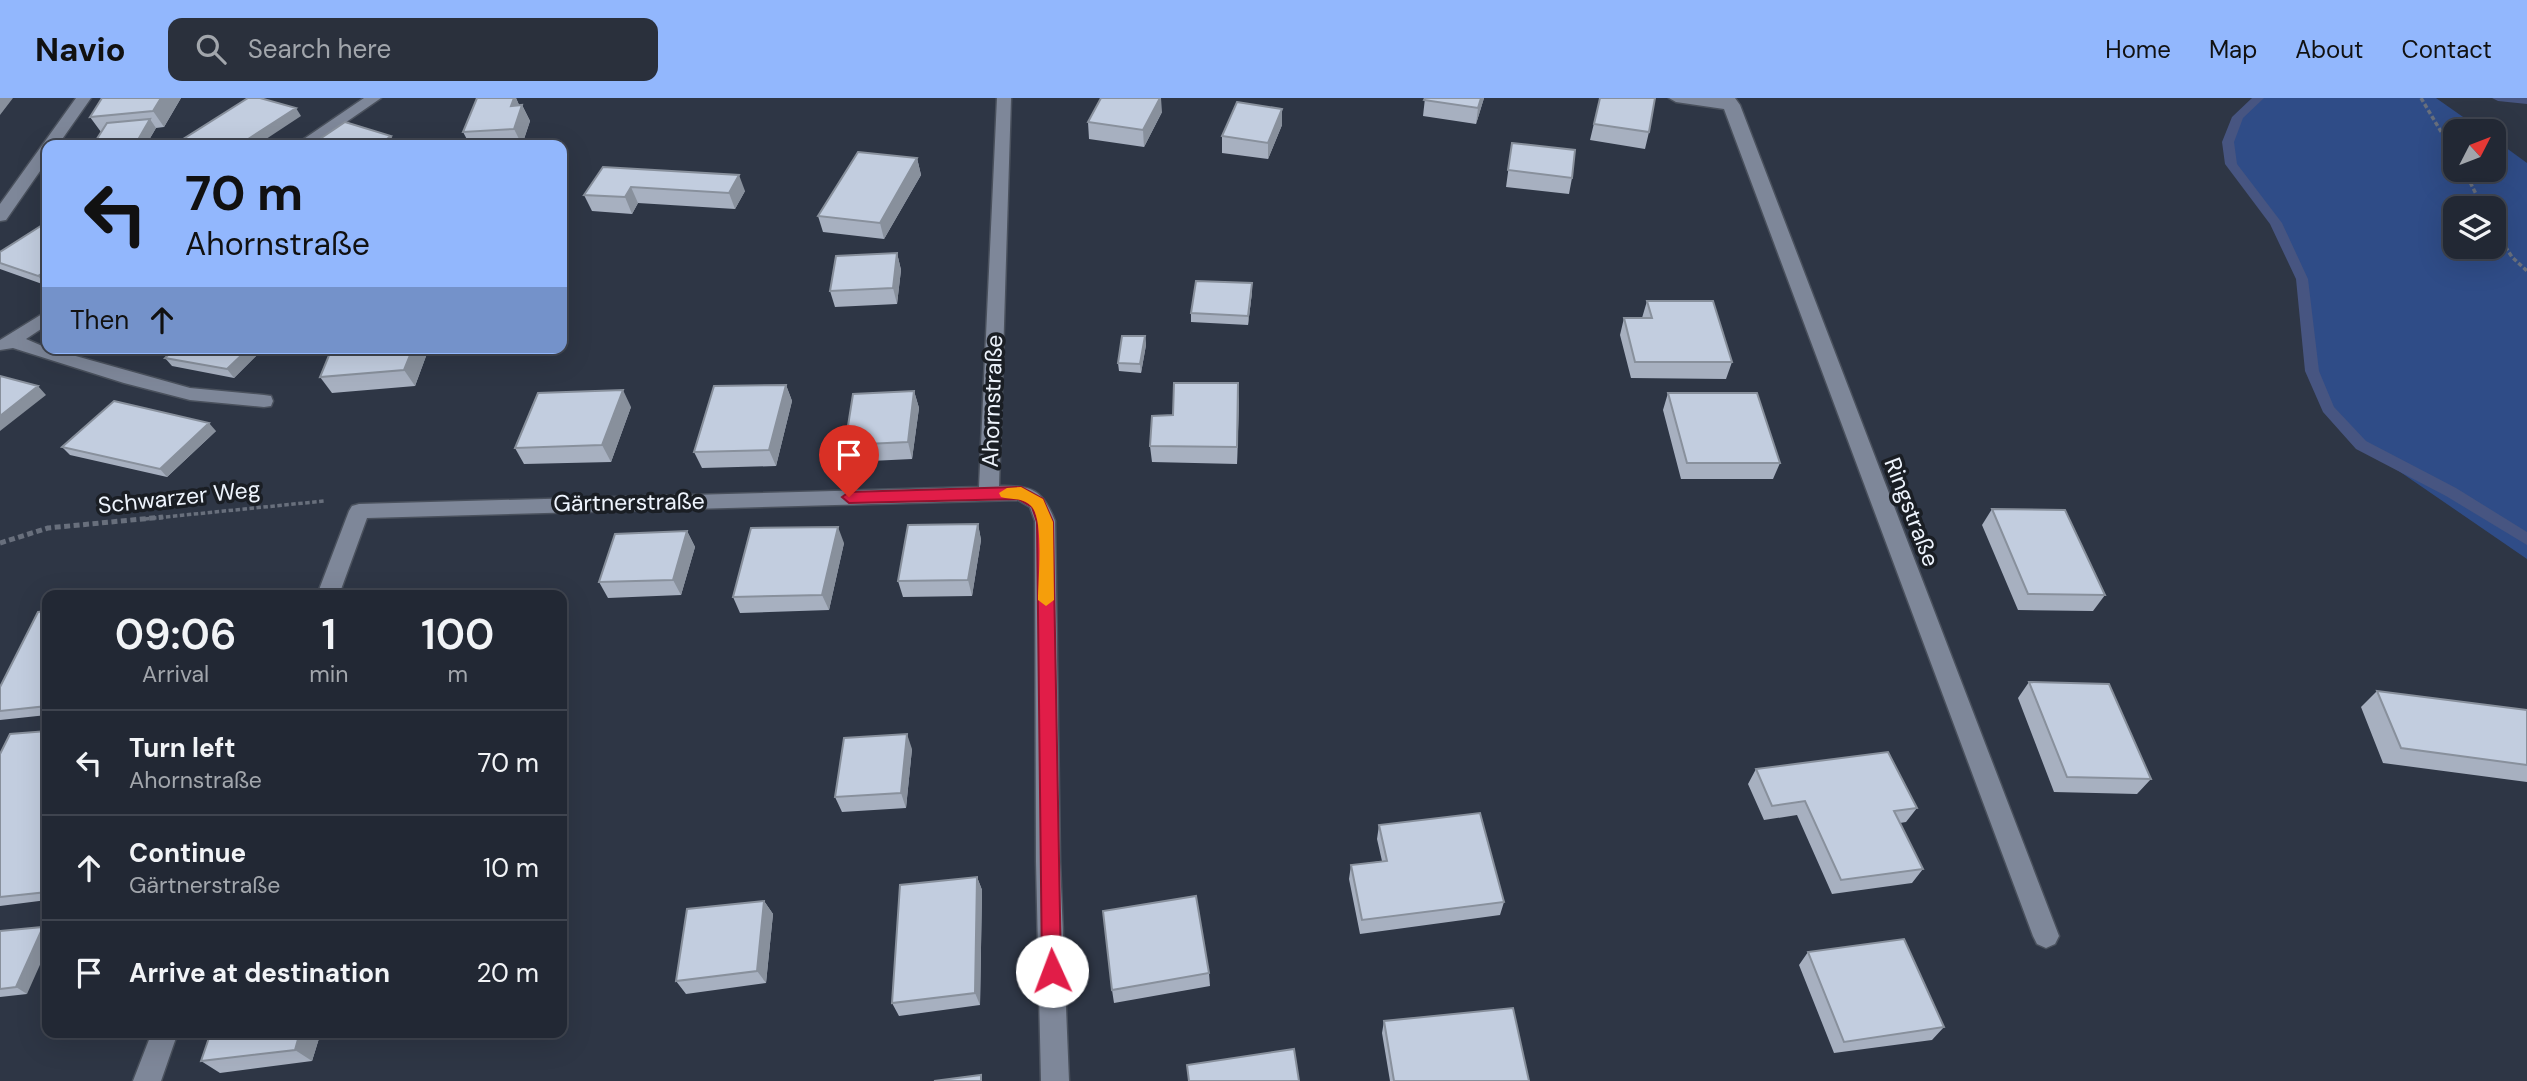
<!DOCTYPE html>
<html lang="en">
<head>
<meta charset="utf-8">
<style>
	:root { --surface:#222834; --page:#2a303c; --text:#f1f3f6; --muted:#a2a6ac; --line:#3f444f; --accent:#92b7fd }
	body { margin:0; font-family:"DM Sans",sans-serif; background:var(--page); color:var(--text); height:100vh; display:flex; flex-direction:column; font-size:26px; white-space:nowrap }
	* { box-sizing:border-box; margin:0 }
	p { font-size:23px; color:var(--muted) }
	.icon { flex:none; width:38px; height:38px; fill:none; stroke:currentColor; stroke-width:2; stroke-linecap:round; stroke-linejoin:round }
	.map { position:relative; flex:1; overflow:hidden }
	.side { position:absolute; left:42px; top:492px; width:525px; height:448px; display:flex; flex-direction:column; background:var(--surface); border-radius:14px; box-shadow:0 7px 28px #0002,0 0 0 2px var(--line) }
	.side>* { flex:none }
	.guide { position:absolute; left:42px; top:42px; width:525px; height:214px; border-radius:14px; box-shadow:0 7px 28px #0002,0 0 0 2px var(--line); background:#92b7fd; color:#111; overflow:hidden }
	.needle { width:46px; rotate:48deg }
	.tools { position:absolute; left:2443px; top:21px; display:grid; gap:14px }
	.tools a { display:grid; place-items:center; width:63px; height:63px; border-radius:14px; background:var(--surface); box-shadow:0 7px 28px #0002,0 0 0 2px var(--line); font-size:35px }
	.pin { position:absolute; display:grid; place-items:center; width:60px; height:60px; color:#fff; margin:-72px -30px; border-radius:50% 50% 50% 0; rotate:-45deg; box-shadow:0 0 7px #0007 }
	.pin .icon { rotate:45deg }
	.me { position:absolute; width:77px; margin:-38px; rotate:358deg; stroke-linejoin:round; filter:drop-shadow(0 0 5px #0008) }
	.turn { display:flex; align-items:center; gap:24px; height:147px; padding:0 28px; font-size:32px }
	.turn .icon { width:91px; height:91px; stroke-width:2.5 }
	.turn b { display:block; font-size:49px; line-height:60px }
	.then { display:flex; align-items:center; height:66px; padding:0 28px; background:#0003; gap:14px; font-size:26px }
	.eta { display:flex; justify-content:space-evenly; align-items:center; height:119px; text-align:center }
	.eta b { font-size:42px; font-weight:600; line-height:49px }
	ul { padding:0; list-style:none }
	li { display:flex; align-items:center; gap:21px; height:105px; padding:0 28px; border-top:2px solid var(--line) }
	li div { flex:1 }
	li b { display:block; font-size:26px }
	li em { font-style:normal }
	header { display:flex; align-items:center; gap:42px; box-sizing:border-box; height:98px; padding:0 35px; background:var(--accent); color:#111 }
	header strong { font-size:33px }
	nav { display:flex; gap:38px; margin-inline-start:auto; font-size:24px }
	.search { width:490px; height:63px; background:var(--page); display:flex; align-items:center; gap:18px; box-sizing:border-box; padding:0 24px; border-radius:14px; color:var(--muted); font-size:26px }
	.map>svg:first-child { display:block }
	.green { fill:#2f4c87; fill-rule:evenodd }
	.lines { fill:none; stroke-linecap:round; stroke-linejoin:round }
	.stream { fill:#475581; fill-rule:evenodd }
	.minor-casing { stroke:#4a515d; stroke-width:3 }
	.path-far1 { stroke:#686f7c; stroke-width:3.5; stroke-dasharray:4.5 2.5; stroke-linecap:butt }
	.path { stroke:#686f7c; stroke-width:5; stroke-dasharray:6 3.5; stroke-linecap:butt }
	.minor { fill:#7e8799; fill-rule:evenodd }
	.wall { fill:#a7b0c0 }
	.shaded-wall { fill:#88909c }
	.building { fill:#c2cddf; stroke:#88909c; stroke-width:2 }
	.route { fill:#e11d48; stroke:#92132f; stroke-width:2 }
	.slow { fill:#f59e0b }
	.labels { text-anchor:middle; stroke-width:7; stroke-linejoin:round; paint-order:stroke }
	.street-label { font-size:23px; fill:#eef4fd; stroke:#1a1e24 }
</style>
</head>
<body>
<header>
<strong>Navio</strong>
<div class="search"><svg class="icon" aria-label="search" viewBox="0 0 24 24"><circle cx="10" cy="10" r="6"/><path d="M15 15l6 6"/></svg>Search here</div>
<nav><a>Home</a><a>Map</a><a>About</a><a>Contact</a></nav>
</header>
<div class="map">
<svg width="2527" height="983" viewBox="0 0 2527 983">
	<rect width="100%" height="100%" fill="#2e3645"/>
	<path class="green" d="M2258,0H2436L2483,33H2455V72H2494V41L2527,65V461L2361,347L2328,311L2312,273L2302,181L2276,125L2231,66L2228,44L2238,19ZM2455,110H2494V149H2455Z"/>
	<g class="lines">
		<path class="stream" d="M2252,0H2264L2243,20L2234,44L2237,66L2282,125L2308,181L2319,273L2334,309L2366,343L2456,390L2527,434V447L2446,398L2356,351L2323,314L2305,273L2296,181L2270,126L2225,66L2222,44L2232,19Z
			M2492,0H2527V6L2498,3Z"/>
		<defs>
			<path id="minor" d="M76,0H91L58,47H47V63L6,122L0,123V106Z
				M364,0H381L313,47H295Z
				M997,0H1011L999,388C1032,387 1043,392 1055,423L1060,764L1069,983H1041L1036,764L1035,423L1030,409L1018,402L367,420L339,497H317L349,413L352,408L359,406L979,389Z
				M1669,0H1735L1740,7L2059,838L2055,846L2046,850L2037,846L2033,838L1724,11L1676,4Z
				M47,213V227L26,241L47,250L190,290L264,297L271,298L273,303L271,308L264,309L190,302L124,285L13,250L0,252V242Z
				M152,934H178L161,983H133Z"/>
		</defs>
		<use href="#minor" class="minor-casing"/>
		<path class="path-far1" d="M2421,0L2455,57
			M2464,72L2483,110
			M2494,131L2512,159L2527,173
			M145,421L324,403"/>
		<path class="path" d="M0,445L48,430L163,419"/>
		<use href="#minor" class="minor"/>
	</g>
	<path class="wall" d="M102,0H181L164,29L156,30L146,47L101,34L90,19Z
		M477,0H516L519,7H522L530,23L522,47H470L463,34Z
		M1425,0H1484L1476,26L1423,18Z
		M1600,0L1649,34L1645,51L1590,42Z
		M1282,11V27L1268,61L1222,55V38Z
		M1162,14L1144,49L1089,41L1088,24Z
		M1512,45L1572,80L1569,96L1506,89Z
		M917,60L921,77L884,141L823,134L818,118Z
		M603,69L745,93L735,111L638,105L632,116L592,113L584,97Z
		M47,124L45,187L0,171V154Z
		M897,155L901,172L897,206L835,209L830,193Z
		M1252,194L1248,227L1191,224V215Z
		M1647,203L1732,264L1726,281L1631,280L1620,237L1624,220H1642Z
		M1145,238L1146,247L1141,275L1119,273L1118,265Z
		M175,250H264L234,280L172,268L165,260Z
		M332,250H429L415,288L332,295L320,279Z
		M786,287L792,303L776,368L702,370L694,354Z
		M914,293L919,310L912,361L850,364L845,347Z
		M1668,295L1780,365L1773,381H1681L1663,312Z
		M1239,301L1237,366L1152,364L1150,348L1173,317Z
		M631,309L611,364L524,366L515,350Z
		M216,333L167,379L70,357L62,349Z
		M1992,411L2105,497L2093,513L2018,512L1982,427Z
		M978,426L981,442L972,498L903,499L898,483Z
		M687,433L695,449L681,497L608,500L599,484Z
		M844,445L829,512L740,515L733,499Z
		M47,513V617L0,622V589Z
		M2029,584L2151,681L2137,696L2054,694L2018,600Z
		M2377,593L2527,612V684L2383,665L2361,609Z
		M47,633V802L0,808V656Z
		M912,651L906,710L842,714L835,699Z
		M1756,671L1917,710L1906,724L1900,725L1923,771L1912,785L1832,796L1797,717L1764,722L1748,686Z
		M1379,727L1504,804L1500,817L1360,836L1349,781L1351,767L1382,763L1377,741Z
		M977,779L982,792L980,907L899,918L892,905Z
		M764,803L773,816L766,885L686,896L676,883Z
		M0,833L27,896L0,899Z
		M1808,854L1944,929L1932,942L1834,955L1799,867Z
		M1209,875L1210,888L1114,905L1112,892Z
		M1384,923L1529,983H1390L1382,935Z
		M211,934H321L312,963L220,975L201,963Z"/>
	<path class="shaded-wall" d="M0,0H13L0,17Z
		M161,0H181L164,29L153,13Z
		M514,0H516L521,11L522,7L530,23L522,47L514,31L511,8Z
		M1160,0H1161L1162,14L1144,49L1143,32Z
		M1481,0H1484L1476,26L1478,10Z
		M296,10L301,18L257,47H239Z
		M1282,11V27L1268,61V45Z
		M150,21L156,30L146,47H135Z
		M391,38L396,46L395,47H378Z
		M917,60L921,77L884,141L880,125Z
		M739,77L745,93L735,111L729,95Z
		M631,89L638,105L632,116L625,99Z
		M897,155L901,172L897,206L893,190Z
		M47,172V185L45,187L38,178Z
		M1252,185V194L1248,227V218Z
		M1145,238L1146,247L1141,275L1140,266Z
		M249,250H264L234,280L227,271Z
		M413,250H429L415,288L404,272Z
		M1238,285L1239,301L1237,366V349Z
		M786,287L792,303L776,368L769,352Z
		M38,288L46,297L0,333V318Z
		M623,292L631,309L611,364L602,347Z
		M914,293L919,310L912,361L908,344Z
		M209,325L216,333L167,379L160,371Z
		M978,426L981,442L972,498L968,482Z
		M838,429L844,445L829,512L822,497Z
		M687,433L695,449L681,497L673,482Z
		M907,636L912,651L906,710L901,695Z
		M977,779L982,792L980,907L975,895Z
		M764,803L773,816L766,885L757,873Z
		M43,829L47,832V851L27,896L16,889Z
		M300,934H321L312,963L295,952Z"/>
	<path class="building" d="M102,0H161L153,13L90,19Z
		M248,0H260L296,10L239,47H184L177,45Z
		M477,0H514L511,8L522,7L514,31L463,34Z
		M1101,0H1160L1143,32L1088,24Z
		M1425,0H1481L1478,10L1424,2Z
		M1600,0H1655L1649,34L1594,26Z
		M1237,4L1282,11L1268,45L1222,38Z
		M150,21L135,47H93L107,25Z
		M345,24L391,38L378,47H311Z
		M1512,45L1575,52L1572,80L1508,72Z
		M858,54L917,60L880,125L818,118Z
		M603,69L739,77L729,95L631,89L625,99L584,97Z
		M47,124V172L38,178L0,165V154Z
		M897,155L893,190L830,193L836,158Z
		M1196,183L1252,185L1248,218L1191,215Z
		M1647,203H1713L1732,264H1635L1624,220H1652Z
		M1122,238H1145L1140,266L1118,265Z
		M175,250H249L227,271L165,260Z
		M332,250H413L404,272L320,279Z
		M0,278L38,288L0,318Z
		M1174,285H1238L1237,349L1150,348L1152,318L1173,317Z
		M786,287L769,352L694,354L714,288Z
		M623,292L602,347L515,350L538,295Z
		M914,293L908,344L845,347L853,296Z
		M1668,295H1757L1780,365H1687Z
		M114,303L209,325L160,371L62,349Z
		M1992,411L2065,412L2105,497L2028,496Z
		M978,426L968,482L898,483L908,427Z
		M838,429L822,497L733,499L751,430Z
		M687,433L673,482L599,484L615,436Z
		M47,513V608L0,613V589L38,514Z
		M2029,584L2109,586L2151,681L2067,679Z
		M2377,593L2527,612V667L2401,650Z
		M47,633V794L0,799V656L10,636Z
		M907,636L901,695L835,699L844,640Z
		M1888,654L1917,710L1894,713L1923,771L1841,782L1805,703L1772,708L1756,671Z
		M1480,715L1504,804L1362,822L1351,767L1387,763L1379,727Z
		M977,779L975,895L892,905L900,787Z
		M1196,798L1209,875L1112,892L1103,813Z
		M764,803L757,873L676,883L687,811Z
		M43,829L16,889L0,891V833Z
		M1904,841L1944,929L1844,944L1808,854Z
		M1513,910L1529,983H1394L1384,923Z
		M211,934H300L295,952L201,963Z
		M1294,951L1299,983H1189L1187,967Z
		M981,977V983H934Z"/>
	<path class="route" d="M1021,389L1043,401L1053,424L1061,873L1059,880L1052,883L1045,880L1042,873L1037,424L1032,409L1018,401L849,405L842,399L849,394Z"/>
	<path class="slow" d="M1021,389L1043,401L1053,424L1054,502L1046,508L1038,502C1038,482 1044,423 1032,409C1024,399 1011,402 1001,399L999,395L1007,390Z"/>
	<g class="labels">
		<g class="street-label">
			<text transform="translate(992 303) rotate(-88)" y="8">Ahornstraße</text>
			<text transform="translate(179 399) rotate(-6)" y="8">Schwarzer Weg</text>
			<text transform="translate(629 404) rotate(-1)" y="8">Gärtnerstraße</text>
			<text transform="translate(1912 414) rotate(69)" y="8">Ringstraße</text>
		</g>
	</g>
</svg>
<div class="tools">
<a><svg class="needle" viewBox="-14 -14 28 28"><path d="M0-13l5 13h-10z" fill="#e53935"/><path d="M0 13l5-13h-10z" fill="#a2a6ac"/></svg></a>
<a><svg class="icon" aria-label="layers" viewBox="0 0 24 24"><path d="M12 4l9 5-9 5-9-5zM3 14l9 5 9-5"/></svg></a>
</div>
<div class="pin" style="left:849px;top:399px;background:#d93025"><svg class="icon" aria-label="arrive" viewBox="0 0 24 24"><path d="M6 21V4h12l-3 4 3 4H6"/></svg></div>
<svg class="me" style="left:1052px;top:873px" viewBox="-20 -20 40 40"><circle r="19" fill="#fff"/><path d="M0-13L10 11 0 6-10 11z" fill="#e11d48"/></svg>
<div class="guide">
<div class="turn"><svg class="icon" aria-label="left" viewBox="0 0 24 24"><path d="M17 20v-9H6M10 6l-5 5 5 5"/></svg><div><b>70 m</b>Ahornstraße</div></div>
<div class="then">Then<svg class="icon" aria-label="ahead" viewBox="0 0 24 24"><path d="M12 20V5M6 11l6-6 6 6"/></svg></div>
</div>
<section class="side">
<div class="eta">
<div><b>09:06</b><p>Arrival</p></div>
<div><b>1</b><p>min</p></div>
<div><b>100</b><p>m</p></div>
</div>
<ul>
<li><svg class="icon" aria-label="left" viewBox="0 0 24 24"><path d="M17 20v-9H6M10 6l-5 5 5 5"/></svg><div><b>Turn left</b><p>Ahornstraße</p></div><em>70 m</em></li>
<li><svg class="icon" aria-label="ahead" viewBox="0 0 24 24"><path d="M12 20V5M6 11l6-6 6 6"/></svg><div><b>Continue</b><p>Gärtnerstraße</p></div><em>10 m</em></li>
<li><svg class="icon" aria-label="arrive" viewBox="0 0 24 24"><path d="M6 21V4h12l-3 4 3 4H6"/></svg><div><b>Arrive at destination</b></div><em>20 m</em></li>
</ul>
</section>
</div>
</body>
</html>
